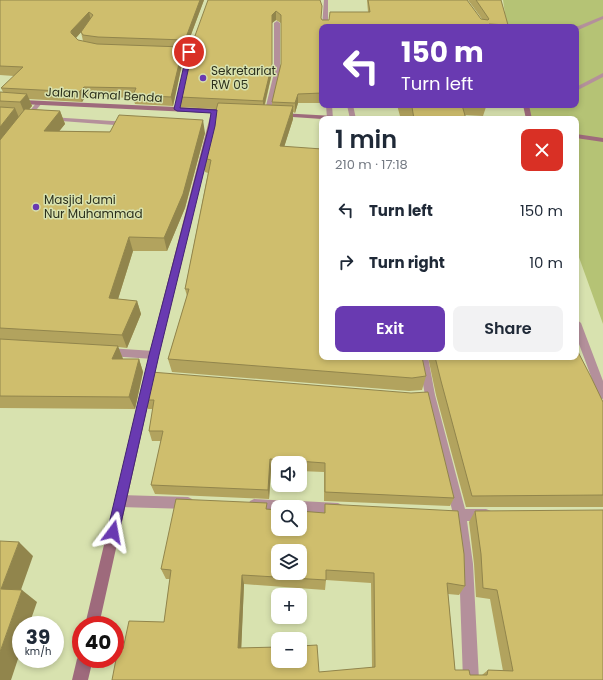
<!DOCTYPE html>
<html lang="en">
<head>
<meta charset="utf-8">
<style>
	:root { --surface:#fff; --page:#f2f2f3; --text:#1f2937; --muted:#747a83; --accent:#693ab1 }
	body { margin:0; font-family:Poppins,sans-serif; background:var(--page); color:var(--text); height:100vh; display:flex; flex-direction:column; font-size:15px; white-space:nowrap }
	* { box-sizing:border-box; margin:0 }
	p { font-size:13px; color:var(--muted) }
	.icon { flex:none; width:22px; height:22px; fill:none; stroke:currentColor; stroke-width:2; stroke-linecap:round; stroke-linejoin:round }
	.map { position:relative; flex:1; overflow:hidden }
	.details { position:absolute; left:319px; top:116px; width:260px; height:244px; display:flex; flex-direction:column; background:var(--surface); border-radius:8px; box-shadow:0 2px 6px #0003 }
	.details>* { flex:none }
	.hud { position:absolute; left:319px; top:24px; width:260px; height:84px; border-radius:8px; box-shadow:0 2px 6px #0003; background:#693ab1; color:#fff; overflow:hidden }
	.fabs { position:absolute; left:271px; top:456px; display:grid; gap:8px }
	.fabs a { display:grid; place-items:center; width:36px; height:36px; border-radius:8px; background:var(--surface); box-shadow:0 2px 6px #0003; font-size:20px }
	.speed { position:absolute; left:12px; top:616px; display:flex; gap:8px; font-size:20px; font-weight:700; text-align:center }
	.speed>* { display:grid; place-content:center; width:52px; height:52px; border-radius:50%; background:var(--surface); box-shadow:0 2px 6px #0003; line-height:1 }
	.speed small { font-size:10px; font-weight:400 }
	.speed .limit { border:6px solid #d22; background:#fff; color:#111 }
	.pin { position:absolute; display:grid; place-items:center; width:34px; height:34px; color:#fff; margin:-17px; border:2px solid #fff; border-radius:50%; box-shadow:0 1px 4px #0007 }
	.me { position:absolute; width:44px; margin:-22px; rotate:13deg; stroke-linejoin:round; filter:drop-shadow(0 0 3px #0008) }
	.turn { display:flex; align-items:center; gap:14px; height:84px; padding:0 16px; font-size:18px }
	.turn .icon { width:52px; height:52px; stroke-width:2.5 }
	.turn b { display:block; font-size:28px; line-height:34px }
	.round { display:grid; place-items:center; flex:none; width:42px; height:42px; border-radius:8px; background:var(--page) }
	.overview { display:flex; align-items:center; justify-content:space-between; height:68px; padding:0 16px }
	h1 { font-size:24px; font-weight:600; line-height:30px }
	.primary-button { display:flex; gap:8px; margin-top:auto; padding:8px 16px }
	.primary-button a { flex:1; height:46px; border-radius:8px; background:var(--accent); color:#fff; font-size:16px; font-weight:600; line-height:46px; text-align:center }
	.primary-button a+a { background:var(--page); color:var(--text) }
	ul { padding:0; list-style:none }
	li { display:flex; align-items:center; gap:12px; height:52px; padding:0 16px }
	li div { flex:1 }
	li b { display:block; font-size:15px }
	li em { font-style:normal }
	.map>svg:first-child { display:block }
	.green { fill:#b5c375 }
	.lines { fill:none; stroke-linecap:round; stroke-linejoin:round }
	.lane { fill:#b4909b; fill-rule:evenodd }
	.street { fill:#b4909b; fill-rule:evenodd }
	.secondary { fill:#9e6a7c; fill-rule:evenodd }
	.wall { fill:#b2a35e; fill-rule:evenodd }
	.shaded-wall { fill:#91854c }
	.building { fill:#cfbe6d; stroke:#91854c; fill-rule:evenodd }
	.route { fill:#693ab1; stroke:#442673 }
	.poi-dot { fill:#693ab1; stroke:#d8e2af; stroke-width:1.5 }
	.labels { text-anchor:middle; stroke-width:3; stroke-linejoin:round; paint-order:stroke }
	.far-poi-label { font-size:12px; fill:#2c301c; stroke:#d8e2af; text-anchor:start }
	.far-street-label { font-size:12px; fill:#2c301c; stroke:#d8e2af }
</style>
</head>
<body>
<div class="map">
<svg width="603" height="680" viewBox="0 0 603 680">
	<rect width="100%" height="100%" fill="#d8e2af"/>
	<path class="green" d="M503,0H603V324L576,249V119H529L524,105H576V27H507Z"/>
	<g class="lines">
		<path class="lane" d="M603,16V19L576,31V27Z
			M603,73V77L576,91V87Z"/>
		<path class="street" d="M324,0H328V27H322Z
			M277,21L280,23V73L270,114L267,116L264,114L274,73V23Z
			M189,46L194,47L180,109L177,111L174,109L187,54H171L168,52L171,50H188Z
			M37,102L42,103L27,121H23V119Z
			M326,105H332L333,119L327,118Z
			M347,105H353L356,119H350Z
			M50,117L128,122L131,124L128,126L48,120V118Z
			M576,319L581,323L603,381V399L599,398L598,395L576,336Z
			M108,348L154,351L158,352L159,355L158,358L154,359L108,356L104,355L103,352L104,349Z
			M418,357H428L435,395L465,509H486L491,511L492,515L491,519L486,521H467L473,564L479,680H463L459,564L454,521L449,519L448,515L449,511L452,510L425,395Z
			M120,495L188,497L192,499L194,503L192,507L188,509L120,507L116,505L114,501L116,497Z
			M254,499L291,501L296,503L300,501L338,503L342,505L344,509L342,513L338,515L300,513V507H278V512L254,511L250,509L248,505L250,501Z"/>
		<path class="secondary" d="M0,99L220,109L223,111L218,113L159,355L99,625H85L149,355L211,113L0,103Z
			M523,105H529L532,119H526Z
			M280,113L352,117L355,119H322L278,116L277,115Z
			M576,134L603,138V142L576,138Z
			M81,653V659H93L88,680H72L77,659Z"/>
	</g>
	<path class="wall" d="M0,0H204L186,48H183L184,55L173,106L135,104L133,98L86,96L82,102L29,99L32,106L29,109L60,111L65,124L59,131L205,133L185,208L167,251H133L118,299L137,301L141,314L127,348L118,347L123,359H139L143,372L135,409L0,408V92H3L1,88L14,76L0,75ZM81,32L83,41L78,40L76,38Z
		M208,0L321,19L322,20H329L368,12L367,0H467L481,19H482L468,0H501L508,25L507,27H322V103H298L295,113L293,112V119L284,147L426,376L422,390L409,391L172,372L168,359L187,296L185,289L208,173L205,172L203,158L216,109L181,107L180,97ZM276,20L281,23V64L272,102V105H265L272,73V23Z
		M355,105H379L378,107H355Z
		M397,105H486V107L483,116L465,115L466,119H410V116H400Z
		M428,357H576L603,402V507H466L436,395Z
		M151,372L454,498L450,506L324,501V472L300,471V463H278V469H271L269,499L155,494L151,485L161,441H152L149,431L153,409H148L145,400Z
		M325,504L465,586L459,595L448,594L455,670L470,675H482L488,670L503,671L490,599L476,597L474,564L469,522L475,511L603,680H112L123,649L164,622L170,579H166L161,569L268,509L324,513ZM326,580L371,583L372,668L319,672L241,648L244,584L325,590Z"/>
	<path class="shaded-wall" d="M200,0H204L186,48L185,40Z
		M276,11V20L272,23V73L263,111V101L272,15Z
		M89,12L91,21L74,40L71,31Z
		M183,47L184,55L173,106L171,97Z
		M84,87L86,96L82,102L79,92Z
		M27,94L32,106L25,114L20,102Z
		M298,94V103L295,113V103Z
		M293,106V119L280,160V146Z
		M15,108L20,120L0,147V127Z
		M60,111L65,124L49,144L44,131Z
		M203,120L205,133L185,208L167,251L164,238Z
		M129,237L133,251L114,312L109,298Z
		M137,301L141,314L127,348L122,335Z
		M118,346L123,359L117,372L112,359Z
		M139,359L143,372L135,409L129,397Z
		M270,459L271,469L269,499L268,490Z
		M19,542L33,556L17,601L1,589Z
		M242,575L244,584L241,655L238,648Z
		M22,590L37,602L29,625H21V650L11,680H0V652Z"/>
	<path class="building" d="M0,0H200L185,40L98,37L83,35L81,32L93,15L89,12L71,31V33L78,40L97,44L183,47L171,97L133,95L136,88L84,87L79,92L1,88L23,67L0,66Z
		M208,0H320L322,6L321,18L322,20H329L330,12H370L368,0H467L481,19L488,20L489,19L476,0H501L508,25L489,24L490,27H322V93L298,94L295,103L272,102L281,64V15L276,11L272,15V64L263,101L180,97L192,44Z
		M0,92L27,94L20,102L0,101Z
		M218,103L293,106L280,146L322,149V357H422L426,376L412,378L168,359L189,289H185L211,160L203,158Z
		M401,105H486V107L462,105L466,119H414L412,107L401,106Z
		M0,107L15,108L0,127Z
		M25,109L60,111L44,131L110,132L119,115L203,120L183,194L164,238L129,237L109,298L137,301L122,335L0,328V140Z
		M0,339L118,346L112,359H139L129,397L0,396Z
		M576,348L591,377L603,402V495L472,496L441,381L435,357H576Z
		M151,372L411,393L428,392L454,498L325,492V463L270,459L268,490L151,485L163,431H149L154,400H145Z
		M176,499L267,503L266,509L278,510V529H300V511L325,513V504L458,511L464,554L465,586L447,583L455,670H469L470,675H487L488,670L513,671L497,590L483,588L481,554L475,511L603,510V680H112L118,649H123L129,621L164,622L171,570L161,569ZM278,551H300V573H278ZM326,570L374,573L375,667L319,672L317,645L300,646V661H278V647L238,648L242,575L326,580Z
		M0,541L19,542L1,589L22,590L0,652Z"/>
	<path class="route" d="M189,51L192,52L180,108L217,110L215,126L159,355L119,532L117,536L113,538L109,536L107,532L149,355L209,126L211,113L177,111L174,109L187,52Z"/>
	<g class="poi-dot">
		<circle cx="203" cy="78" r="4"/>
		<circle cx="36" cy="207" r="4"/>
	</g>
	<g class="labels">
		<g class="far-poi-label">
			<text x="211" y="75">Sekretariat<tspan x="211" dy="14">RW 05</tspan></text>
			<text x="44" y="204">Masjid Jami<tspan x="44" dy="14">Nur Muhammad</tspan></text>
		</g>
		<g class="far-street-label">
			<text transform="translate(104 95) rotate(3)" y="4">Jalan Kamal Benda</text>
		</g>
	</g>
</svg>
<div class="fabs">
<a><svg class="icon" aria-label="sound" viewBox="0 0 24 24"><path d="M4 9h4l5-4v14l-5-4H4zM17 9q2 3 0 6"/></svg></a>
<a><svg class="icon" aria-label="search" viewBox="0 0 24 24"><circle cx="10" cy="10" r="6"/><path d="M15 15l6 6"/></svg></a>
<a><svg class="icon" aria-label="layers" viewBox="0 0 24 24"><path d="M12 4l9 5-9 5-9-5zM3 14l9 5 9-5"/></svg></a>
<a>+</a>
<a>−</a>
</div>
<div class="speed"><div>39<small>km/h</small></div><div class="limit">40</div></div>
<div class="pin" style="left:189px;top:52px;background:#d93025"><svg class="icon" aria-label="arrive" viewBox="0 0 24 24"><path d="M6 21V4h12l-3 4 3 4H6"/></svg></div>
<svg class="me" style="left:113px;top:532px" viewBox="-20 -20 40 40"><path d="M0-17L14 15 0 8-14 15z" fill="#693ab1" stroke="#fff" stroke-width="4"/></svg>
<div class="hud">
<div class="turn"><svg class="icon" aria-label="left" viewBox="0 0 24 24"><path d="M17 20v-9H6M10 6l-5 5 5 5"/></svg><div><b>150 m</b>Turn left</div></div>
</div>
<section class="details">
<div class="overview"><div><h1>1 min</h1><p>210 m · 17:18</p></div><a class="round" style="background:#d93025;color:#fff"><svg class="icon" aria-label="close" viewBox="0 0 24 24"><path d="M6 6l12 12M18 6L6 18"/></svg></a></div>
<ul>
<li><svg class="icon" aria-label="left" viewBox="0 0 24 24"><path d="M17 20v-9H6M10 6l-5 5 5 5"/></svg><div><b>Turn left</b></div><em>150 m</em></li>
<li><svg class="icon" aria-label="right" viewBox="0 0 24 24"><path d="M7 20v-9h11M14 6l5 5-5 5"/></svg><div><b>Turn right</b></div><em>10 m</em></li>
</ul>
<div class="primary-button"><a>Exit</a><a>Share</a></div>
</section>
</div>
</body>
</html>
